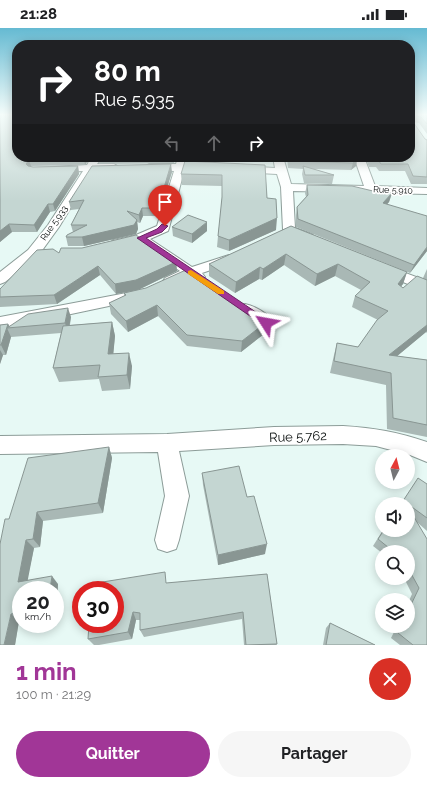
<!DOCTYPE html>
<html lang="fr">
<head>
<meta charset="utf-8">
<style>
	:root { --surface:#fff; --page:#f6f6f6; --text:#202124; --muted:#757577; --accent:#a13697 }
	body { margin:0; font-family:Raleway,sans-serif; background:var(--page); color:var(--text); height:100vh; display:flex; flex-direction:column; font-size:15px; white-space:nowrap }
	* { box-sizing:border-box; margin:0 }
	p { font-size:13px; color:var(--muted) }
	.icon { flex:none; width:22px; height:22px; fill:none; stroke:currentColor; stroke-width:2; stroke-linecap:round; stroke-linejoin:round }
	.map { position:relative; height:617px; overflow:hidden }
	.panel { display:flex; flex-direction:column; background:var(--surface); flex:1 }
	.panel>* { flex:none }
	.hud { position:absolute; left:12px; top:12px; width:403px; height:122px; border-radius:16px; box-shadow:0 2px 10px #0003; background:#202124; color:#fff; overflow:hidden }
	.needle { width:26px; rotate:7deg }
	.buttons { position:absolute; left:375px; top:421px; display:grid; gap:8px }
	.buttons a { display:grid; place-items:center; width:40px; height:40px; border-radius:50%; background:var(--surface); box-shadow:0 2px 10px #0003; font-size:20px }
	.speed { position:absolute; left:12px; top:553px; display:flex; gap:8px; font-size:20px; font-weight:700; text-align:center }
	.speed>* { display:grid; place-content:center; width:52px; height:52px; border-radius:50%; background:var(--surface); box-shadow:0 2px 10px #0003; line-height:1 }
	.speed small { font-size:10px; font-weight:400 }
	.speed .limit { border:6px solid #d22; background:#fff; color:#111 }
	.pin { position:absolute; display:grid; place-items:center; width:34px; height:34px; color:#fff; margin:-41px -17px; border-radius:50% 50% 50% 0; rotate:-45deg; box-shadow:0 0 4px #0007 }
	.pin .icon { rotate:45deg }
	.me { position:absolute; width:44px; margin:-22px; rotate:304deg; stroke-linejoin:round; filter:drop-shadow(0 0 3px #0008) }
	.turn { display:flex; align-items:center; gap:14px; height:84px; padding:0 16px; font-size:18px }
	.turn .icon { width:52px; height:52px; stroke-width:2.5 }
	.turn b { display:block; font-size:28px; line-height:34px }
	.lanes { display:flex; align-items:center; height:38px; padding:0 16px; background:#0003; justify-content:center; gap:20px; direction:ltr }
	.lanes .off { opacity:.35 }
	.round { display:grid; place-items:center; flex:none; width:42px; height:42px; border-radius:21px; background:var(--page) }
	.overview { display:flex; align-items:center; justify-content:space-between; height:68px; padding:0 16px }
	h1 { font-size:24px; font-weight:700; line-height:30px; color:var(--accent) }
	.cta { display:flex; gap:8px; margin-top:auto; padding:8px 16px }
	.cta a { flex:1; height:46px; border-radius:24px; background:var(--accent); color:#fff; font-size:16px; font-weight:700; line-height:46px; text-align:center }
	.cta a+a { background:var(--page); color:var(--text) }
	.status { display:flex; justify-content:space-between; align-items:center; height:28px; padding:0 20px; background:var(--surface); direction:ltr }
	.status svg { height:11px; fill:currentColor }
	.map>svg:first-child { display:block }
	.lines { fill:none; stroke-linecap:round; stroke-linejoin:round }
	.minor-casing { stroke:#8c9c98; stroke-width:2 }
	.minor { fill:#fff; fill-rule:evenodd }
	.wall { fill:#a9b8b5 }
	.shaded-wall { fill:#899693 }
	.building { fill:#c4d6d2; stroke:#899693 }
	.route { fill:#a13697; stroke:#692362 }
	.slow { fill:#f59e0b }
	.labels { text-anchor:middle; stroke-width:3.5; stroke-linejoin:round; paint-order:stroke }
	.far-street-label { font-size:9px; fill:#080d0c; stroke:#fff }
	.near-street-label { font-size:13px; fill:#080d0c; stroke:#fff }
</style>
</head>
<body>
<div class="status"><b>21:28</b><svg viewBox="0 0 49 12"><path d="M0 12V9h3v3zM5 12V6h3v6zM10 12V3h3v9zM15 12V0h3v12zM26 1h20v11H26zM47 4h2v5h-2z"/></svg></div>
<div class="map">
<svg width="427" height="617" viewBox="0 0 427 617">
	<rect width="100%" height="100%" fill="#e7f9f5"/>
	<g class="lines">
		<defs>
			<path id="minor" d="M95,129L100,132L97,136H114L119,139L114,142L93,143L59,199L38,228L5,254L0,256V244L28,222L48,197L83,143L55,144L51,143L50,141L51,139L87,137L91,130Z
				M178,129H188L186,137H206L211,140L206,143H184L169,200L168,203L150,211L192,239L229,227L234,228L236,231L234,234L202,245L205,249L203,252L198,253L189,250L175,256L170,258L165,256L163,253L165,250L180,243L138,214L118,219L113,218L111,215L113,212L136,207L157,198L174,143L149,142L144,139L149,136H176Z
				M273,129H283L291,156L364,158L354,129H364L375,158L427,160V166L293,163L295,200L312,206L314,209L312,212H302L284,205L283,202L281,159L277,146L243,144L238,141L243,138L275,140Z
				M384,237L427,253V264L379,244L377,241L379,238Z
				M137,263L142,265L145,268L142,271L0,301V289Z
				M245,276C255,278 269,286 274,295L272,299C261,302 243,291 237,281L239,277Z
				M343,398C375,400 397,404 427,414V434L410,427L376,418L343,416L274,417L179,423L189,468L179,512L176,521L167,524L158,521L155,512L165,468L158,424L0,426V408L167,406L274,399Z"/>
		</defs>
		<use href="#minor" class="minor-casing"/>
		<use href="#minor" class="minor"/>
	</g>
	<path class="wall" d="M0,86L17,129H90L85,137L31,138V139H33L78,138L79,146L55,183L50,184L37,204H12L0,214Z
		M410,86H427V106L419,95L414,94H413L425,111L427,112V156H411L405,143H379L376,139H369L365,129H410Z
		M97,129H176L174,135L99,136L98,130Z
		M287,129H357V131L356,138L351,142L313,141L334,147L332,156L304,155L302,146L303,141L288,140Z
		M265,137L267,170L276,202L229,223L217,219L218,208L222,171V158L182,157L181,146Z
		M172,144L158,188H143L140,195L137,194L138,201L136,206L84,218H68L66,209L73,204L71,197L79,181L71,182L69,174Z
		M307,157L373,163L392,165L389,174L387,176L427,223L410,245L296,199V187L297,179L306,169L305,165Z
		M291,198L407,244L403,256L401,258L403,260L423,250L427,241V305L426,304L397,328L427,332V409L387,401L386,357L330,345L334,327L337,315L358,319L378,292L352,279L355,268L361,262L335,248L315,258L284,237L262,252L259,251L235,265L209,248V236Z
		M172,199L207,203L192,215L173,208Z
		M59,225L176,234L177,243L138,262L116,266L100,247L57,276L0,279V261Z
		M124,265L264,306L241,324L187,318L158,288L128,304L111,286L109,275L124,268Z
		M71,289L70,297L112,294L115,308L113,326L132,338L130,361L102,363L99,351L59,354L53,340L61,305L11,309L6,327H3L0,336V297L8,296L9,298Z
		M109,419L112,430L103,485L43,493L40,519L34,520L27,552L58,556L56,586H55V562H21V593H19L15,617L0,516L9,491Z
		M202,445L247,469L265,526L218,537L203,457Z
		M427,456V503L418,495L427,617H400L391,610L397,598H408V575L412,566L404,550H408V524H382V525L373,518L383,502H408V476H400Z
		M267,546L277,616L276,617H244L242,591L144,609L140,602V592H136L132,611L99,617H94L88,611L167,555Z
		M330,595L375,617H323L326,600Z"/>
	<path class="shaded-wall" d="M416,88L414,94L410,97L411,91Z
		M84,129H90L85,137L84,130Z
		M357,131L356,138L351,142L353,135Z
		M29,132L31,138L29,143L26,136Z
		M171,136L172,144L158,188V180Z
		M78,138L79,146L55,183L53,176Z
		M392,165L389,174L381,183L383,175Z
		M48,176L50,184L37,204L34,197Z
		M142,180L143,188L140,195L139,187Z
		M277,190L276,202L229,223V212Z
		M137,192L138,201L136,206L84,218L82,209Z
		M207,194V203L192,215V206Z
		M9,196L12,204L0,214V203Z
		M427,219V223L410,245L414,237Z
		M286,226L284,237L262,252L263,241Z
		M176,234L177,243L138,262L116,266L115,256Z
		M338,236L335,248L315,258L317,246Z
		M98,238L100,247L57,276L54,267Z
		M260,239L259,251L235,265L236,254Z
		M407,244L403,256L394,267L398,256Z
		M157,277L158,288L128,304L126,293Z
		M68,280L71,289L68,305L65,295Z
		M112,294L115,308L112,340L108,326Z
		M265,295L264,306L241,324L242,313Z
		M8,296L10,299L7,300L11,309L6,327L1,317Z
		M427,297V303L426,304L384,339L389,327Z
		M0,322L3,327L0,336Z
		M129,325L132,338L130,361L127,347Z
		M109,419L112,430L103,485L98,475Z
		M37,484L43,493L40,519L33,511Z
		M26,512L34,520L26,561L18,554Z
		M267,516L265,526L218,537V527Z
		M52,548L58,556L56,586L55,562H50Z
		M133,584L136,592L132,611L128,604Z
		M11,586L19,593L15,617H4Z"/>
	<path class="building" d="M0,86H17V129H84V130L29,132L26,136L28,138L33,139L78,138L53,176H48L34,197L9,196L0,203Z
		M410,86H427V96L421,89L416,88L411,91L425,111L427,112V149L413,148L408,136H381L378,132H371L370,129H410Z
		M98,129H119L98,130Z
		M288,129H357V131L353,135L289,133Z
		M185,133L265,137L267,170L276,171L277,190L229,212L218,208L222,169V147L181,146Z
		M171,136L158,180H142L139,187L127,183L137,192L134,197L82,209H66L67,207L87,197H71L84,172L69,174L92,138Z
		M303,138L334,147H305Z
		M307,157L352,158L373,163L378,161L392,165L383,175L427,188V219L414,237L298,191L297,179L308,167Z
		M188,187L207,194L192,206L172,199Z
		M291,198L407,244L398,256L403,260L417,248L427,252V297L389,327L427,332V397L393,390L391,345L334,333L337,315L358,319L377,292L388,283L355,268L370,254L338,236L317,246L286,226L263,241L260,239L236,254L209,236Z
		M136,207L176,234L136,252L115,256L98,238L54,267L0,269V261L37,222L53,221L59,225L61,220H82Z
		M188,241L251,283L265,295L242,313L187,307L157,277L126,293L109,275L126,267L124,265L146,260Z
		M68,280L65,295L7,300L28,286Z
		M112,294L108,326L129,325L127,347L98,349L100,337L53,340L63,298Z
		M8,296L1,317H0V297Z
		M109,419L98,475L37,484L33,511L26,512L18,554L52,548L50,562H21V585L11,586L4,617H0V516L5,491H9L28,430Z
		M239,438L247,469L254,468L267,516L218,527L202,445Z
		M418,450L427,456V490L405,474L406,476H401Z
		M408,479L427,511V617H413L398,605L401,598H408V583L419,560L408,540V524H394L378,511L384,502H408Z
		M165,544L166,555L267,546L277,616L246,617L243,584L140,602V585L133,584L128,604L88,611L89,596H115V562H90V556Z
		M330,595L375,617H326Z"/>
	<linearGradient id="sky" x2="0" y2="1"><stop stop-color="#65bad2"/><stop offset="0.5" stop-color="#f4fcfa"/><stop offset="1" stop-color="#f4fcfa" stop-opacity="0"/></linearGradient>
	<rect width="427" height="173" fill="url(#sky)"/>
	<path class="route" d="M162,196L168,198L162,204L146,210L269,293L271,295L269,297H263L137,210L157,201Z"/>
	<path class="slow" d="M191,242L224,263V266H218L188,246V243Z"/>
	<g class="labels">
		<g class="far-street-label">
			<text transform="translate(393 162) rotate(2)" y="3">Rue 5.910</text>
			<text transform="translate(54 195) rotate(-55)" y="3">Rue 5.933</text>
		</g>
		<g class="near-street-label">
			<text transform="translate(298 408) rotate(-2)" y="5">Rue 5.762</text>
		</g>
	</g>
</svg>
<div class="buttons">
<a><svg class="needle" viewBox="-14 -14 28 28"><path d="M0-13l5 13h-10z" fill="#e53935"/><path d="M0 13l5-13h-10z" fill="#757577"/></svg></a>
<a><svg class="icon" aria-label="sound" viewBox="0 0 24 24"><path d="M4 9h4l5-4v14l-5-4H4zM17 9q2 3 0 6"/></svg></a>
<a><svg class="icon" aria-label="search" viewBox="0 0 24 24"><circle cx="10" cy="10" r="6"/><path d="M15 15l6 6"/></svg></a>
<a><svg class="icon" aria-label="layers" viewBox="0 0 24 24"><path d="M12 4l9 5-9 5-9-5zM3 14l9 5 9-5"/></svg></a>
</div>
<div class="speed"><div>20<small>km/h</small></div><div class="limit">30</div></div>
<div class="pin" style="left:165px;top:198px;background:#d93025"><svg class="icon" aria-label="arrive" viewBox="0 0 24 24"><path d="M6 21V4h12l-3 4 3 4H6"/></svg></div>
<svg class="me" style="left:266px;top:295px" viewBox="-20 -20 40 40"><path d="M0-17L14 15 0 8-14 15z" fill="#a13697" stroke="#fff" stroke-width="4"/></svg>
<div class="hud">
<div class="turn"><svg class="icon" aria-label="right" viewBox="0 0 24 24"><path d="M7 20v-9h11M14 6l5 5-5 5"/></svg><div><b>80 m</b>Rue 5.935</div></div>
<div class="lanes"><svg class="icon off" aria-label="left" viewBox="0 0 24 24"><path d="M17 20v-9H6M10 6l-5 5 5 5"/></svg><svg class="icon off" aria-label="ahead" viewBox="0 0 24 24"><path d="M12 20V5M6 11l6-6 6 6"/></svg><svg class="icon" aria-label="right" viewBox="0 0 24 24"><path d="M7 20v-9h11M14 6l5 5-5 5"/></svg></div>
</div>
</div>
<section class="panel">
<div class="overview"><div><h1>1 min</h1><p>100 m · 21:29</p></div><a class="round" style="background:#d93025;color:#fff"><svg class="icon" aria-label="close" viewBox="0 0 24 24"><path d="M6 6l12 12M18 6L6 18"/></svg></a></div>
<div class="cta"><a>Quitter</a><a>Partager</a></div>
</section>
</body>
</html>
